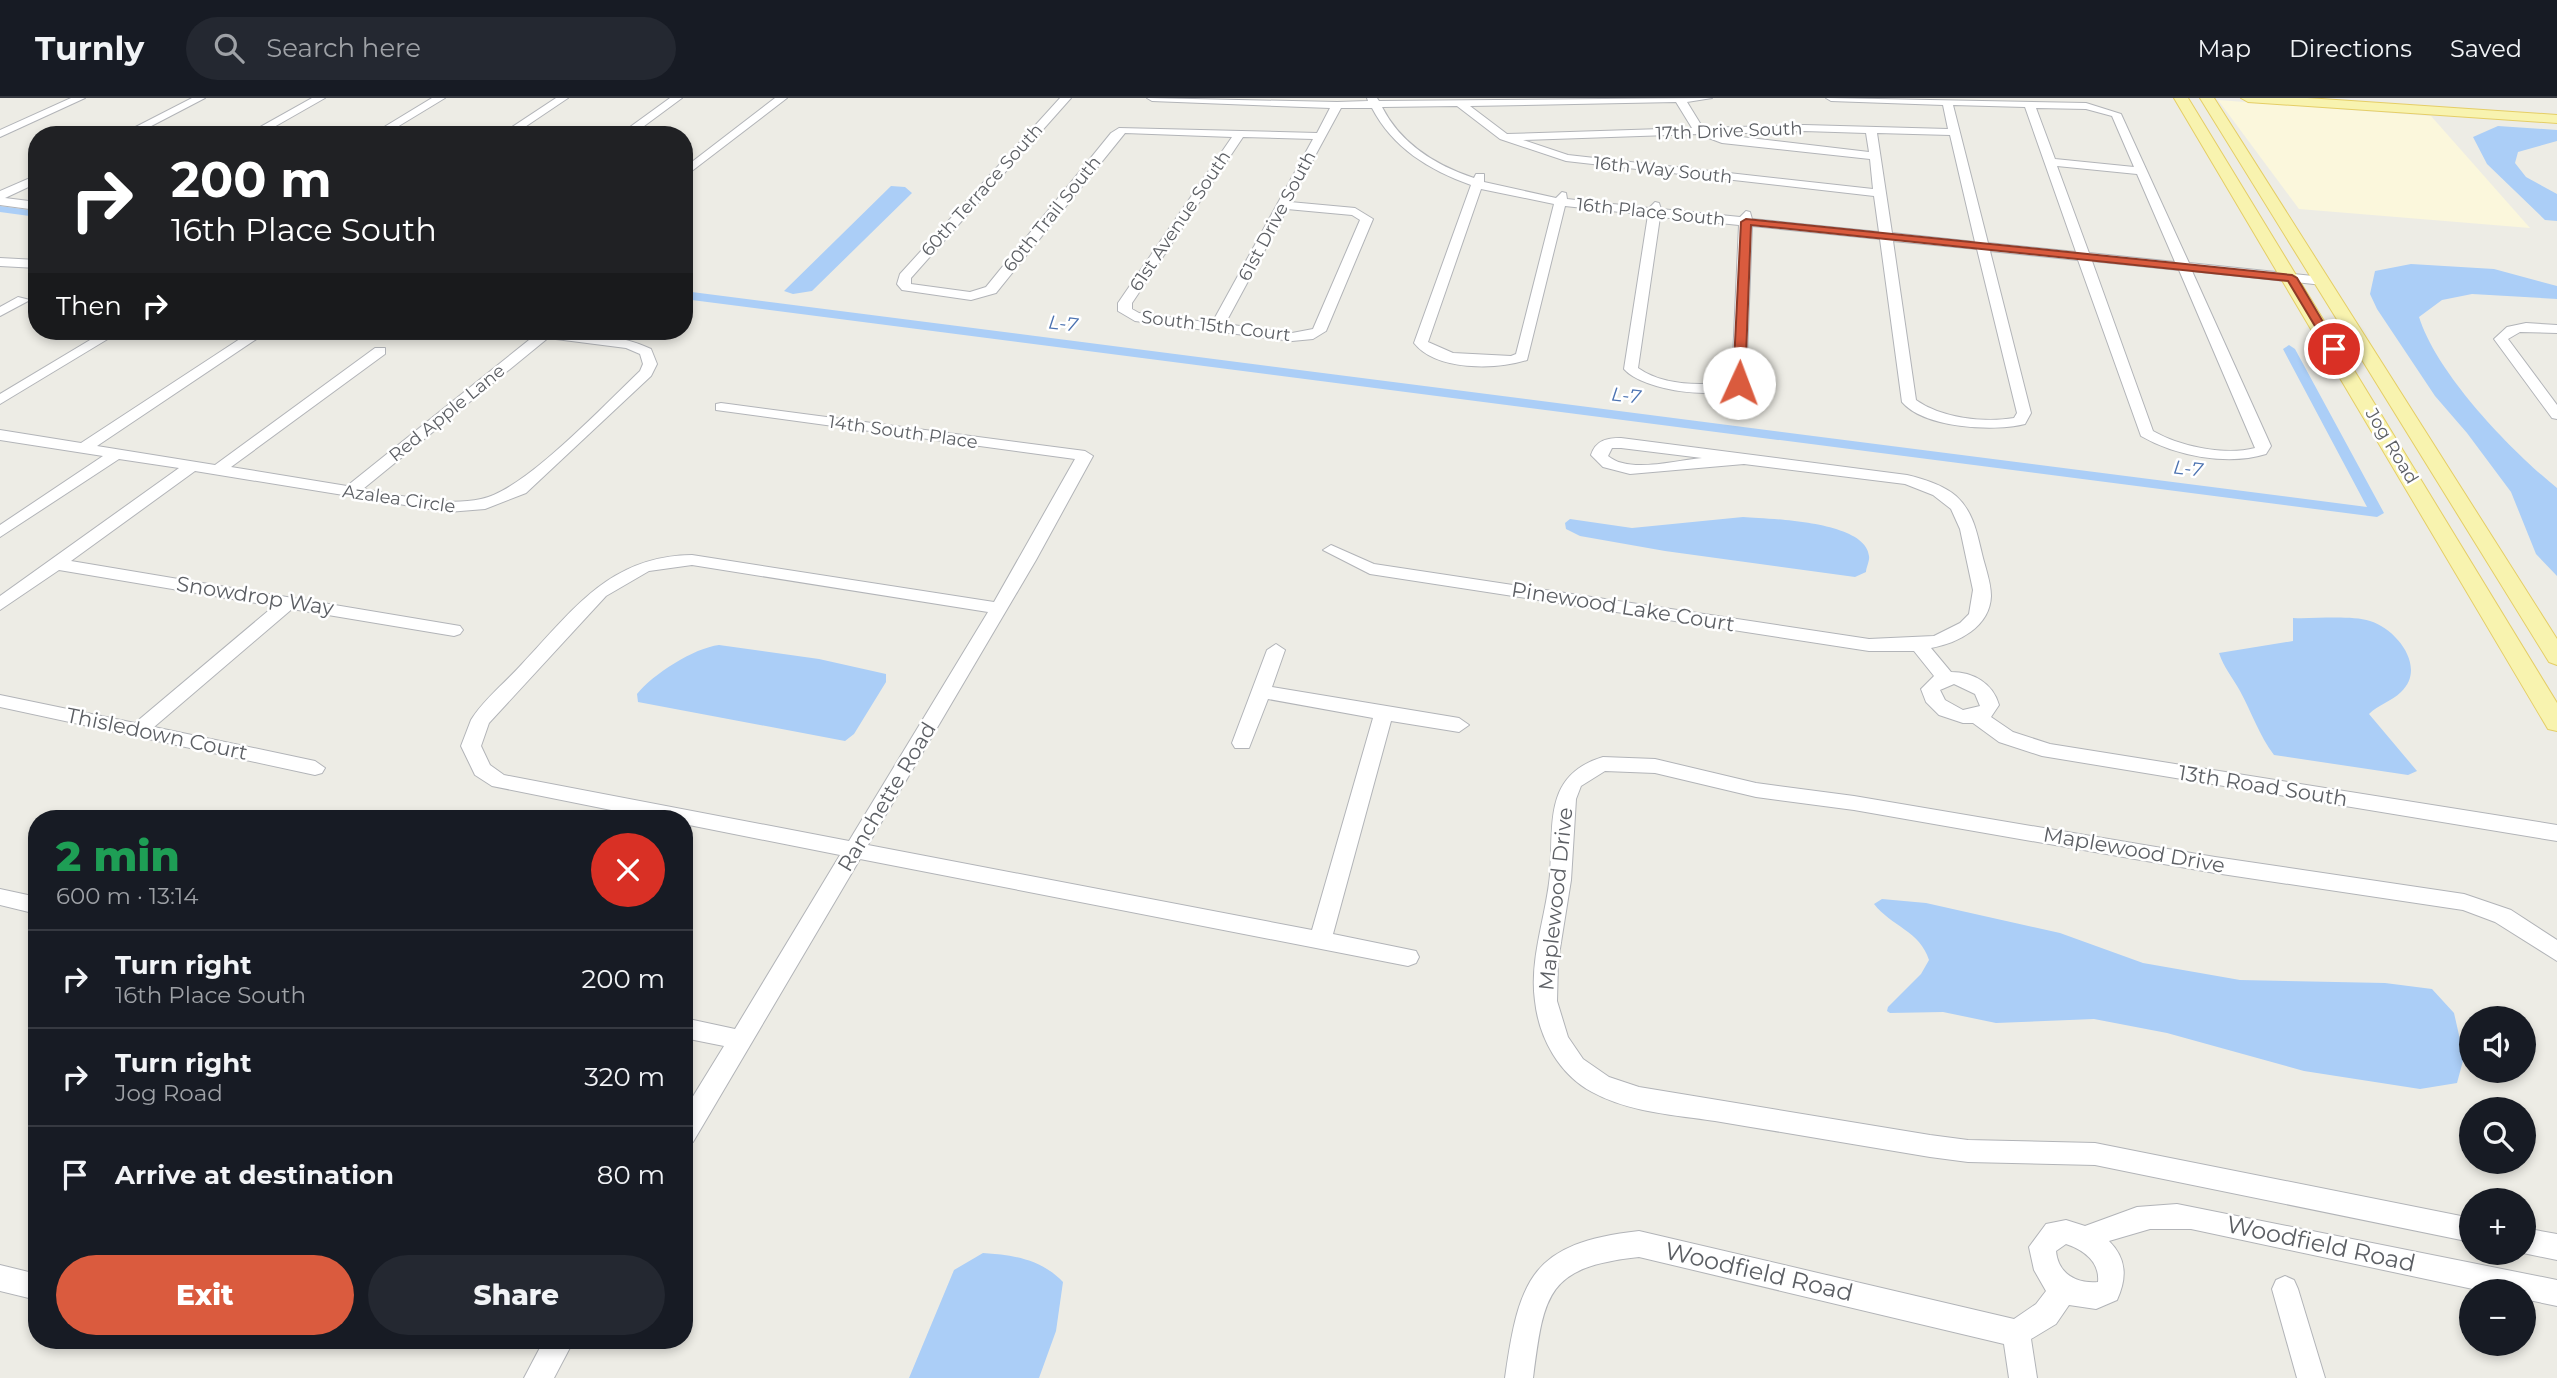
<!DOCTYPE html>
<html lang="en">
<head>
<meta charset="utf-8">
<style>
	:root { --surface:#171b24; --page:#242831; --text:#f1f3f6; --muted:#9ea1a6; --line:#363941; --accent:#da5b3e }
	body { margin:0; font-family:Montserrat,sans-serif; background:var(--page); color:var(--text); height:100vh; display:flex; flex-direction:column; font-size:26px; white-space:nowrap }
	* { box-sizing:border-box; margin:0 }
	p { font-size:23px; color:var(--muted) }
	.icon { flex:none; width:38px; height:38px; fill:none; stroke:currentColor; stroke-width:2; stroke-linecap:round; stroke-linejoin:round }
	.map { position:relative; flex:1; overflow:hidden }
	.side { position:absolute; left:28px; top:712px; width:665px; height:539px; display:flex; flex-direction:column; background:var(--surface); border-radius:28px; box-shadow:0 4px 10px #0003 }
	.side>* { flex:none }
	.hud { position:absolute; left:28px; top:28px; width:665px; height:214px; border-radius:28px; box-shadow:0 4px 10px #0003; background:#202124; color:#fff; overflow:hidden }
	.tools { position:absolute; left:2459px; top:908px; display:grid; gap:14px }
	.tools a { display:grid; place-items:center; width:77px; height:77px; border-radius:50%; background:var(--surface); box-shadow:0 4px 10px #0003; font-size:35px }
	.pin { position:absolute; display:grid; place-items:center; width:60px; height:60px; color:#fff; margin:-30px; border:4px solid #fff; border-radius:50%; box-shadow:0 2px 7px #0007 }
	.me { position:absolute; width:77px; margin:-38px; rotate:2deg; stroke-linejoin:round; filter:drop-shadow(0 0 5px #0008) }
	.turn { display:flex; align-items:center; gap:24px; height:147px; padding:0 28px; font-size:32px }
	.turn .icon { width:91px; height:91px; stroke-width:2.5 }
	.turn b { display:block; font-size:49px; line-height:60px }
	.then { display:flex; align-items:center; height:66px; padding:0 28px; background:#0003; gap:14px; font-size:26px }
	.round { display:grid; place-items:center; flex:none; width:74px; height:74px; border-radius:37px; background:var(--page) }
	.headline { display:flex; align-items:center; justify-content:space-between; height:119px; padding:0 28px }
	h1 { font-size:42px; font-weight:800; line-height:52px; color:#1e9e55 }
	.action { display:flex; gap:14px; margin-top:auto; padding:14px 28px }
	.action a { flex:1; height:80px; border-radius:42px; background:var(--accent); color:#fff; font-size:28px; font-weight:800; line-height:80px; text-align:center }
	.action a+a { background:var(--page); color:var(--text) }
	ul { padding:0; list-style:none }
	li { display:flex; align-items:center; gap:21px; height:98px; padding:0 28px; border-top:2px solid var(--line) }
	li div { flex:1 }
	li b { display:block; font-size:26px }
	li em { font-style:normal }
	header { display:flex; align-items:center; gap:42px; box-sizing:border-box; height:98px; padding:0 35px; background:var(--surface); border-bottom:2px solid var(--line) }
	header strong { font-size:33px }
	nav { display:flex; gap:38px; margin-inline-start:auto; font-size:24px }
	.search { width:490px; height:63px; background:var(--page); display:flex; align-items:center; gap:18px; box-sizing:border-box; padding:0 24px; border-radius:38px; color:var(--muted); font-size:26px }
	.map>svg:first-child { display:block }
	.commercial { fill:#fbf7dc }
	.water { fill:#abcef7 }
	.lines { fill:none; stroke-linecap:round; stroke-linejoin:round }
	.canal { fill:#abcef7; fill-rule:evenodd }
	.minor-casing { stroke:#b2b4b8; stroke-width:2 }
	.major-casing { stroke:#e5ce66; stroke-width:2 }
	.minor { fill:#fff; fill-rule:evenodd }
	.major { fill:#f8f3af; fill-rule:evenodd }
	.route { fill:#da5b3e; stroke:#8e3b28; stroke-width:2 }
	.labels { text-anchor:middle; stroke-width:5; stroke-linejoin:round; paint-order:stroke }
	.far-street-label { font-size:18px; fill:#5c5f64; stroke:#fff }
	.far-water-label { font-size:19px; font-style:italic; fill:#4c73b1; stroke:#fff }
	.street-label { font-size:21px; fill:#5c5f64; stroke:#fff }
	.near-street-label { font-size:24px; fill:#5c5f64; stroke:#fff }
</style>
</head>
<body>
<header>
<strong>Turnly</strong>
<div class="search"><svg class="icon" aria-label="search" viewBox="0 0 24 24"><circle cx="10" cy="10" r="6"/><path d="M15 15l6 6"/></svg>Search here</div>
<nav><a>Map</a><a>Directions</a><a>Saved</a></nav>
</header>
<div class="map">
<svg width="2557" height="1280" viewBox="0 0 2557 1280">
	<rect width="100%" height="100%" fill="#edece5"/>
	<path class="commercial" d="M2218,2L2431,18L2530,130L2299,111Z"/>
	<path class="water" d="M2498,28L2557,32V43L2518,54L2515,65L2526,79L2557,96V123L2545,122L2487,66L2473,39Z
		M891,88L905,89L912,95L812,193L793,196L784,193Z
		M2411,166L2494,171L2557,188V201L2472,196L2442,202L2419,219C2437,276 2510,352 2557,390V478L2536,456L2511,394L2467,335L2435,298L2377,211L2370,196L2375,173Z
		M1743,419C1770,421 1866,423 1869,458C1870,462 1866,470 1866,474L1855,479L1665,453L1580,438L1566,431L1565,425L1570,421L1632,430Z
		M2293,520C2314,521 2350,517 2370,523C2397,531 2427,570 2401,594C2392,603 2378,607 2369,616L2417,673L2408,677L2274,657C2259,637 2252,615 2240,593C2233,580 2224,570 2219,555L2293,543Z
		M719,547L819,561L886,576V584L854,636L845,643L638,604L637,596C653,576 694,550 719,547Z
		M1882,801L1926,805L2060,835L2143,865L2240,882L2385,885L2432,891L2454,915L2464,959L2457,985L2420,991L2304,973L2167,935L2094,921L1996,925L1943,914L1890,915L1887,913L1888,909L1921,876L1929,862C1920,833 1891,828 1874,806Z
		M983,1155C1013,1157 1041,1161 1063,1184L1056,1233L1039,1280H909L954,1172Z"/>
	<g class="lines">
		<path class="canal" d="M0,108L37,113V119L0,114Z
			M684,193L2367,409L2283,251L2289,247L2295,251L2384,415L2377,419L684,201Z"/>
		<defs>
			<path id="minor" d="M71,0H85L0,39V32Z
				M192,0H205L134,37H120Z
				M312,0H325L260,37H246Z
				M432,0H445L384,37H371Z
				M556,0H568L513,37H500Z
				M670,0H682L632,37H619Z
				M775,0H787L684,79V70Z
				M1060,0H1071L911,180V186L970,194L986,189L1111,35L1119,30L1317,35L1330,10L1152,3L1147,0L1337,4L1368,3L1367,0H1377L1379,3L1712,0L1687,4L1703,30L1804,27L1948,31L1943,7L1831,3L1826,0L2086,5L2121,16L2189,165L2323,179L2329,183L2323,187L2192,173L2271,348L2266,356C2228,368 2175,358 2141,338L2078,162L1990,153L2031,315L2025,326C1994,334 1924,330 1902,304L1880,141L1752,128L1746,284C1725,305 1643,293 1624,271L1648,117L1565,108L1527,262C1496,272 1436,273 1414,245L1471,87C1429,72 1393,50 1372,10H1341L1290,104L1355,110L1373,121L1326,233L1313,241L1292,243L1135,223L1118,213V205L1232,39L1125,35L996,195L971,202L902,192L897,186L900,176ZM1676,4L1692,30L1507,36L1470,8ZM1953,7L2025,9L2076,154L1988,145ZM1457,8L1500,41L1566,63L1874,98L1879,134L1752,121L1750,114L1746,113L1740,119L1661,111L1659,105L1655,104L1649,110L1567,101L1566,95L1562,94L1556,100L1484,84V76H1476L1474,80C1435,67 1401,46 1382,9ZM2036,10L2086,11L2112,18L2134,69L2055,61ZM1804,33L1866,35L1869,54L1716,36ZM1877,35L1950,37L1975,144L1892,135ZM1698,36L1722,45L1870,61L1873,91L1568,57L1523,42ZM1243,39L1313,41L1212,225L1139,215L1132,211V205ZM2057,68L2137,76L2175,164L2089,155ZM1481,91L1554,106L1516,256L1511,258L1453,255L1428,244ZM1287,111L1352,117L1360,122L1313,231L1292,235L1225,226ZM1660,119L1739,127L1732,282L1727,284C1700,288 1661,287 1638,270ZM1893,143L1977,151L2017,315L2014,320C1984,325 1941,320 1916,302ZM2092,163L2179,172L2255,350C2224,358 2179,348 2153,333Z
				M37,77V85L5,100L37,104V112L0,107V93Z
				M0,160L37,162V170L0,168Z
				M18,199L30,202L0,218V209Z
				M2526,225L2557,227V235L2520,234L2508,241L2557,307V321L2552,320L2494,241L2507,229Z
				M105,233H121L0,306V296Z
				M252,233L264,236L97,348L215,367L375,250H385V256L231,369L347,388L534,238L518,236L516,233C560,233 611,232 651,251L657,266L651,278L526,395L485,411L448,414L195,373L71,463L460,528L463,532L460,536L454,538L292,511L154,629L315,663L325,670L322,675L315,677L0,609V597L135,625L274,508L59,472L0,512V498L179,370L119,361L0,439V427L103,358L0,342V332L81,345ZM548,240L626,250L640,256L643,266L640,273C605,306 524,393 481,401C443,409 401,397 363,391Z
				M721,305L1085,353L1093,358L1036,462L868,747L1312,832L1373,620L1268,601L1249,650H1235L1232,645L1267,552L1276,546L1285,552L1272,589L1459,620L1469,627L1459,634L1391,623L1333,836L1416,853L1419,859L1416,865L1408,868L860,761L693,1044L684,1047V1013L724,948L684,940V920L735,931L840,757L684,726V721H656L492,688L475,677L461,648L471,622C484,601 506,584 522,566C574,511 610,458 692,457L994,504L1075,361L716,312V306ZM692,467L988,514L849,743L504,677L490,667L481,648L489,625L606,498L649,473Z
				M1621,340L1907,377C1924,381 1943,387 1956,398C1973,413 1977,435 1982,456C1985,469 1991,484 1991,498C1990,529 1958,545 1931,550L1951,574C1973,574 1993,585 1999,607L1991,619L2013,634L2050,646L2557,727V743L2042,658L1999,644L1973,625H1963L1939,617L1926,604L1921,591L1934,578L1914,553H1869L1370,476L1323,452L1331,447L1374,466L1869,541L1934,538L1960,525L1969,516L1973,492L1960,431L1951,411L1933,397L1905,386L1744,366L1630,376L1603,369L1591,357C1596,342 1607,340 1621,340ZM1612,350H1621L1702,360C1676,362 1629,376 1608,358ZM1954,586L1975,596L1980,608L1963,612L1945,602L1940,592Z
				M1603,659L1655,661L1756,685L1854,698L2215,759L2464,796L2511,812L2557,842V863L2495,824L2463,812L2215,775L1854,712L1756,699L1655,675L1605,673L1581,688L1576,701L1571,782L1558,863L1557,903L1568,939L1583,961L1609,979L1639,989L1930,1037L1968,1042L2095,1045L2471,1120V1144L2095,1067L1968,1064L1930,1059C1858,1047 1787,1035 1715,1023C1675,1017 1628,1014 1592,994C1559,976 1539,940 1535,903C1529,861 1546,819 1550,777C1554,726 1543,677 1603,659Z
				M0,791L37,799V816L0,807Z
				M2177,1106L2557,1182V1208L2524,1201V1194H2487L2191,1131H2150L2109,1143C2127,1161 2127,1180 2117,1202L2096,1211L2069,1207L2056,1226L2031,1241L2037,1280H2009L2004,1246L1639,1159C1547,1169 1544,1195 1533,1280H1505C1519,1180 1532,1145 1639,1133L2014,1221L2036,1206L2046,1193L2034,1172L2029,1149L2046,1126L2066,1122L2085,1128L2137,1109ZM2066,1146C2084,1152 2100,1164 2098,1184C2077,1186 2058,1176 2056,1153Z
				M2524,1130L2557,1136V1162L2523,1155Z
				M0,1167L37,1176V1202L0,1193Z
				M2285,1178L2294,1182L2298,1191L2325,1280H2297L2272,1191L2276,1182Z
				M544,1242H574L554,1280H524Z"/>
			<path id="major" d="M2174,0H2188L2557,605V633L2548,631Z
				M2200,0H2214L2557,541V567L2549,564Z
				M2241,0H2307L2557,17V25L2248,4Z"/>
		</defs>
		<use href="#minor" class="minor-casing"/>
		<use href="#major" class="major-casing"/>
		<use href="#minor" class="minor"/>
		<use href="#major" class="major"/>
	</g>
	<path class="route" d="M1746,121L2292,177L2297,180L2339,251L2330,253L2288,183L1751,127L1745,285L1739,288L1733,285L1741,124Z"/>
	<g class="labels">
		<g class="far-street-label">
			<text transform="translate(1729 33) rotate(-2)" y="6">17th Drive South</text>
			<text transform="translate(1663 72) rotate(6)" y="6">16th Way South</text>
			<text transform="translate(982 92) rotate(-48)" y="6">60th Terrace South</text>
			<text transform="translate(1651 114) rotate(6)" y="6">16th Place South</text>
			<text transform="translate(1052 116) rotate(-51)" y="6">60th Trail South</text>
			<text transform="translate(1277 118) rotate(-62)" y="6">61st Drive South</text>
			<text transform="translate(1180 123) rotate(-56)" y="6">61st Avenue South</text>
			<text transform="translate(1216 228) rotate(7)" y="6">South 15th Court</text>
			<text transform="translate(447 315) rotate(-39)" y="6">Red Apple Lane</text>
			<text transform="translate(903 334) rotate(8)" y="6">14th South Place</text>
			<text transform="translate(2392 348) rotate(59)" y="6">Jog Road</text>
			<text transform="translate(399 401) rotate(8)" y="6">Azalea Circle</text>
		</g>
		<g class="far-water-label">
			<text transform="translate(1063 225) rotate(7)" y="7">L-7</text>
			<text transform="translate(1626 297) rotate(7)" y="7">L-7</text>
			<text transform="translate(2188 370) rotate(7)" y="7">L-7</text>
		</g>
		<g class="street-label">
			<text transform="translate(255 498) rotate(9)" y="7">Snowdrop Way</text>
			<text transform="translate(1623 509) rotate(9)" y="7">Pinewood Lake Court</text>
			<text transform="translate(157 636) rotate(12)" y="7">Thisledown Court</text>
			<text transform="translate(2263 688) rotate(9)" y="7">13th Road South</text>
			<text transform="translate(887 699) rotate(-59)" y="7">Ranchette Road</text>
			<text transform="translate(2134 752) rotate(10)" y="7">Maplewood Drive</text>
			<text transform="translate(1556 801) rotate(-84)" y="7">Maplewood Drive</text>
		</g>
		<g class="near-street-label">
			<text transform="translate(2321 1146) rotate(12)" y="8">Woodfield Road</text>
			<text transform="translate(1759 1174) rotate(13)" y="8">Woodfield Road</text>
		</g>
	</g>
</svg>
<div class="tools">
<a><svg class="icon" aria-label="sound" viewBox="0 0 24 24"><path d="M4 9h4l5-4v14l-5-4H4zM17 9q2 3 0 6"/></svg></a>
<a><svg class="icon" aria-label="search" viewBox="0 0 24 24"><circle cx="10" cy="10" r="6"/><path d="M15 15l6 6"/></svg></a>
<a>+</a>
<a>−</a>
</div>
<div class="pin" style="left:2334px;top:251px;background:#d93025"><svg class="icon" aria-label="arrive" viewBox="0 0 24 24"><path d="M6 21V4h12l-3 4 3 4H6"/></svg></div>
<svg class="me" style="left:1739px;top:285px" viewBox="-20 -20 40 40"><circle r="19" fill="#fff"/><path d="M0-13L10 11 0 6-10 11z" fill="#da5b3e"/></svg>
<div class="hud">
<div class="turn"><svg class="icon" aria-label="right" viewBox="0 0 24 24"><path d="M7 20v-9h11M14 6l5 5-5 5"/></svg><div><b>200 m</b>16th Place South</div></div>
<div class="then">Then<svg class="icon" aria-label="right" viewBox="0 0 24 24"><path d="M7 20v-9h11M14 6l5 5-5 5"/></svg></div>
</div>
<section class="side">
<div class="headline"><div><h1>2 min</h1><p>600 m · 13:14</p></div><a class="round" style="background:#d93025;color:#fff"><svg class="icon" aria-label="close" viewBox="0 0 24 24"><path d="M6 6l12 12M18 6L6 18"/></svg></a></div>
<ul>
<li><svg class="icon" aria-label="right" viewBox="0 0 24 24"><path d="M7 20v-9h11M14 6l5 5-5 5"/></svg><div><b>Turn right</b><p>16th Place South</p></div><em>200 m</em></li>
<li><svg class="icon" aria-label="right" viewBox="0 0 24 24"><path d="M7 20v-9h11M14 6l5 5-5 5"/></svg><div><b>Turn right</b><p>Jog Road</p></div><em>320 m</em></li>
<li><svg class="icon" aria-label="arrive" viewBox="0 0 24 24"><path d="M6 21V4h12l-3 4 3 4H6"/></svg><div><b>Arrive at destination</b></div><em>80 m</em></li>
</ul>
<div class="action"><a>Exit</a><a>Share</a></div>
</section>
</div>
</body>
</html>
